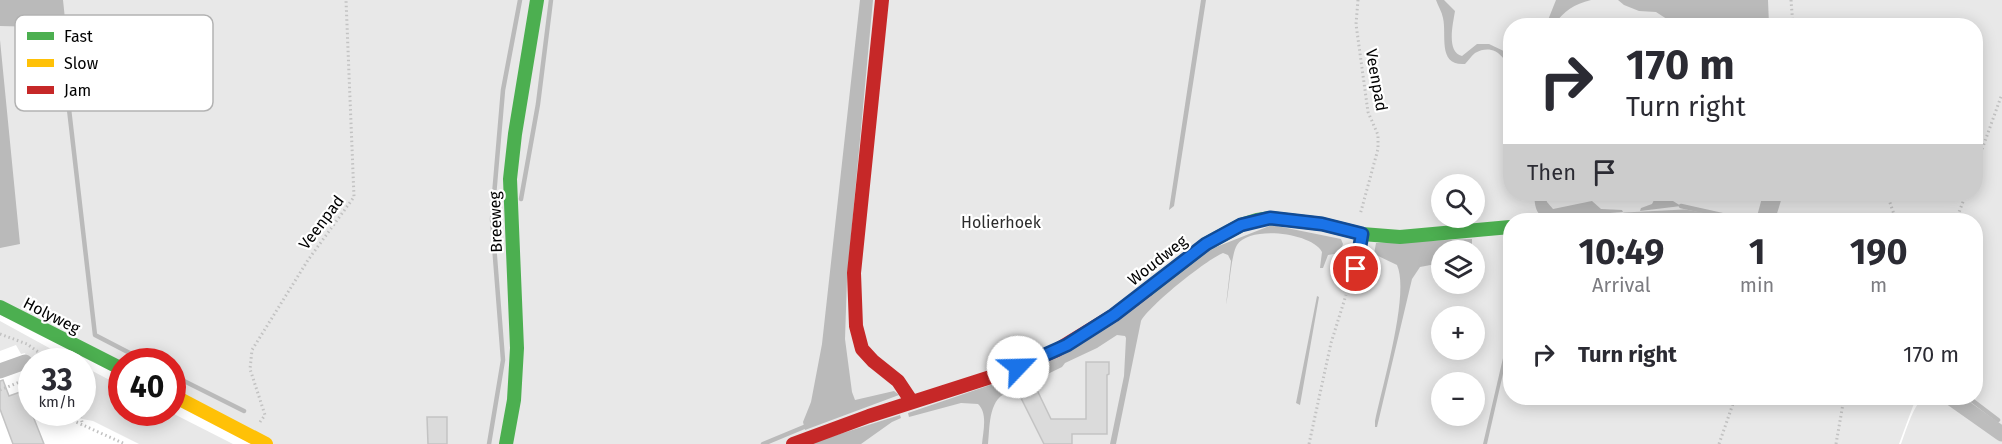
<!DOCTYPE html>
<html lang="en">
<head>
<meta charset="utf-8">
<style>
	:root { --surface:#fff; --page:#f7f7f7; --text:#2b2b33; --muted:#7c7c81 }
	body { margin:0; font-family:"Fira Sans",sans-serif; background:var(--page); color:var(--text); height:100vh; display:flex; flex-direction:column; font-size:22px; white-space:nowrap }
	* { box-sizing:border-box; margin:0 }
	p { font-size:20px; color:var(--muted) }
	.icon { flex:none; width:33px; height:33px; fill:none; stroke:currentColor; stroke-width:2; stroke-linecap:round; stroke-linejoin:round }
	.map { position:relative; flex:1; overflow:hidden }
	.sheet { position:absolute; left:1503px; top:213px; width:480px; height:192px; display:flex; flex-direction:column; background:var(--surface); border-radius:24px; box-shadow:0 3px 15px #0003 }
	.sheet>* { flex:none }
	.guide { position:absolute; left:1503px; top:18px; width:480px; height:183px; border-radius:24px; box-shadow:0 3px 15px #0003; background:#fff; color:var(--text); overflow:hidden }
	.buttons { position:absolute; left:1431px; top:174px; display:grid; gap:12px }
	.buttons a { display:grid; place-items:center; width:54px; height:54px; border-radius:50%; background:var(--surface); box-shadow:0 3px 15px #0003; font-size:30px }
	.speed { position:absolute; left:18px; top:348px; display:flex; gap:12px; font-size:30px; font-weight:700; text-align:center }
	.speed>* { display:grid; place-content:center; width:78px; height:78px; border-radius:50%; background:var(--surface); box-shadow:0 3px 15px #0003; line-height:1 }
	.speed small { font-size:15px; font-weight:400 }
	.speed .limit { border:9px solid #d22; background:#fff; color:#111 }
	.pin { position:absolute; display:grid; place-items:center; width:51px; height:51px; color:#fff; margin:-26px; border:3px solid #fff; border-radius:50%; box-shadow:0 2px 6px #0007 }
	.me { position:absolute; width:66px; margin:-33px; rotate:66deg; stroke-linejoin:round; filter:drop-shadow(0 0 4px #0008) }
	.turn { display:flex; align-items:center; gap:21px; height:126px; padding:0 24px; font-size:27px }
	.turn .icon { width:78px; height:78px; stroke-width:2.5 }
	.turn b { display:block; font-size:42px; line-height:51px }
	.then { display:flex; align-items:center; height:57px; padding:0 24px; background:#0003; gap:12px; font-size:22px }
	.eta { display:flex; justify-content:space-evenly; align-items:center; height:102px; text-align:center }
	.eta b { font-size:36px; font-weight:700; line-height:42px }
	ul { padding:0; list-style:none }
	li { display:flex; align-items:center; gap:18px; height:78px; padding:0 24px }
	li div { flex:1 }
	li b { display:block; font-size:22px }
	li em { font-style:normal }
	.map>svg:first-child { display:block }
	.green { fill:#e8e8e8; fill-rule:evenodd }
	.water { fill:#bababa }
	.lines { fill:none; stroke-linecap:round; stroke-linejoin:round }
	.stream { stroke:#bababa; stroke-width:4.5 }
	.building { fill:#dbdbdb; stroke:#c3c3c3; stroke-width:1.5 }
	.path { stroke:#c2c2c2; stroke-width:3; stroke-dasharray:1.5 3; stroke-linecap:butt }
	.lane { stroke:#bdbdbd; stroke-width:8 }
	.street { stroke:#bdbdbd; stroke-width:15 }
	.fast { stroke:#4caf50; stroke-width:14 }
	.slow { stroke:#ffc107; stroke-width:14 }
	.jam { stroke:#c62828; stroke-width:14 }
	.route-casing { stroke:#114b97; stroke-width:15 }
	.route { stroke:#1a73e8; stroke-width:10 }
	.labels { text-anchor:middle; stroke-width:4.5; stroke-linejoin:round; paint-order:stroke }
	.street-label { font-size:16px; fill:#000; stroke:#fff }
	.park-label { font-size:16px; fill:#2c2c2c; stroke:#fff }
	.key { fill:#fff; stroke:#b2b2b2; stroke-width:1.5 }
	.key-label { font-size:16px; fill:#000 }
</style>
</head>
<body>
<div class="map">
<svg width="2002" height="444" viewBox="0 0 2002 444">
	<rect width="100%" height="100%" fill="#fff"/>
	<path class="green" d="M0,0H2002V427L1960,398H1976V220H1510V398H1916L1899,444H252L173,403L172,362H122L0,315ZM1510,26H1976V194H1510ZM1442,184H1474V218H1442ZM1442,250H1474V284H1442ZM1442,316H1474V350H1442ZM1442,382H1474V416H1442Z
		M0,321L73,361L32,362L31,369L25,353L21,354L16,345L0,351Z
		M83,366L121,386L122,412L172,413L233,444H139L93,421L66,416L65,413L82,412Z
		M1934,398H1946L2002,440V444H1901C1905,434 1913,406 1921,401C1926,398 1939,403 1944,405Z"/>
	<path class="water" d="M0,0H63L65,19L39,27L0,26Z
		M860,0H873L847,279L845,339L852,392L855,400L894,391L899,395L805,430L803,422L811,402L822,344Z
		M1201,0H1206L1174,206L1169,210Z
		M1436,0H1444L1455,11C1453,24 1446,52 1462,56L1477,44H1489L1510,54V73C1506,56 1493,43 1475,53C1471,56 1469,60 1465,64C1437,66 1447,35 1443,18C1442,12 1438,6 1436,0Z
		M1556,0H1591C1574,4 1564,11 1554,25H1546Z
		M1618,0H1768L1769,25H1676L1656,12L1639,11L1624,5Z
		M0,40L20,244L0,248Z
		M1534,194H1545L1547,202L1553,209L1592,201L1601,209L1622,210L1623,212L1546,218C1535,215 1535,204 1534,194Z
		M1657,194H1674L1673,201L1681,206L1640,211L1641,208L1652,204Z
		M1763,194H1783L1775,220H1756Z
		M1272,225L1341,239L1343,244L1340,253L1328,255L1323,268H1320L1322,252C1312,233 1250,225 1237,245C1231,254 1229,292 1226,305L1231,261L1228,255L1223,253C1206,260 1150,305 1141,321L1116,444H1110L1124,376L1126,338L1125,336L1117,335L1097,348L1065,363L1062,367L1015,390L1010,377L1211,249Z
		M1472,239V244L1464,250H1442L1441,263L1420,267L1412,279L1377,427H1375V421C1382,386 1410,294 1397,265L1374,254L1376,243Z
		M1317,296L1319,297L1300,405L1296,403Z
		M1510,328V343L1487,444H1483Z
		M996,383L1006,393C988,401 990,428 988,444H982C983,432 988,413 978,404L961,403L909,417L908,413Z
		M900,415L901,418L892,422L861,444H808Z"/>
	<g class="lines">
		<path class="stream" d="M59,22L95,335L147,362
			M521,199L538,104L551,0
			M1681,206L1726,216L1731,220
			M172,375L244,411
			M1969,398L1998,420
			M489,444L503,360L492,219L503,90L520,0
			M763,444L804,427"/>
	</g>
	<path class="building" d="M1086,362H1109V374L1107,375V434H1072V444H1044L1020,396L1036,388L1051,419H1086Z
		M3,380L9,396L23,391L44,444H13L0,409V381Z
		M427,417H447V444H428Z"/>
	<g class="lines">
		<path class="path" d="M1358,0L1356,24L1368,112L1378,135V149L1360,215
			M1791,0L1793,26
			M1976,166L2002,94
			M1887,194L1896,220
			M1956,220L1966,194
			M0,334L27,344L52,362
			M0,390L32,377
			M63,412L65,417L125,444
			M79,412L83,425
			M260,422L265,415L250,369L252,350L308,260L354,197L346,0
			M1309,444L1331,343L1346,295
			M1719,444L1735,398
			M1836,444L1844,398"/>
		<path class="lane" d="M1353,286L1362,236"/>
		<path class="street" d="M1625,220L1684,217L1701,220
			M0,371L25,362
			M1951,398L2002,434"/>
		<path class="fast" d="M1147,290L1206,244L1241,225L1257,220L1270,218L1322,224L1362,234L1400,237L1510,227
			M0,307L122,369
			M506,444L514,400L517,348L510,179L515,134L537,0"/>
		<path class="slow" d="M172,395L266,444"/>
		<path class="jam" d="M882,0L854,273L856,326L862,349L873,361L898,381L912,402
			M793,444L869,416L1000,374L1057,350L1114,315L1147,290"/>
	</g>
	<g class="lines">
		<defs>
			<path id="route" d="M1018,367L1067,345L1114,315L1206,244L1241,225L1270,218L1322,224L1362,234L1356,269"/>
		</defs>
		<use href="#route" class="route-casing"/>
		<use href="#route" class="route"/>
	</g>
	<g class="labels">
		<g class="street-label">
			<text transform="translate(1377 80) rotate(80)" y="6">Veenpad</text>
			<text transform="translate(321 222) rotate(-53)" y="6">Veenpad</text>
			<text transform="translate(495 222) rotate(-92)" y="6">Breeweg</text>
			<text transform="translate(1157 260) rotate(-38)" y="6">Woudweg</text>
			<text transform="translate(52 315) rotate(27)" y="6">Holyweg</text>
		</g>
		<g class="park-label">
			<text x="1001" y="228">Holierhoek</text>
		</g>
	</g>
	<rect x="15" y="15" width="198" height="96" rx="9" class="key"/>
	<rect x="27" y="32" width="27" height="8" fill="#4caf50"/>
	<rect x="27" y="59" width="27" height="8" fill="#ffc107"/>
	<rect x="27" y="86" width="27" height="8" fill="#c62828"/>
	<g class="key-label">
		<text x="64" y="42">Fast</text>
		<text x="64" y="69">Slow</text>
		<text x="64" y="96">Jam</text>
	</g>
</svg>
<div class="buttons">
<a><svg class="icon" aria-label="search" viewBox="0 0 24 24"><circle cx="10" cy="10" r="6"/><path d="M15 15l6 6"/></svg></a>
<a><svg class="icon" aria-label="layers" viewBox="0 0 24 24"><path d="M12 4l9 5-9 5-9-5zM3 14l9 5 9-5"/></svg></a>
<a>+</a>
<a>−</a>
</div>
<div class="speed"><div>33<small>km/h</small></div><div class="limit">40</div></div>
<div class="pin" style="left:1356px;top:269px;background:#d93025"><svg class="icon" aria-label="arrive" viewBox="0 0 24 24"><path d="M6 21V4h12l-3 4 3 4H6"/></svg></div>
<svg class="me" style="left:1018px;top:367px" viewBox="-20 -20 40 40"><circle r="19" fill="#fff"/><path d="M0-13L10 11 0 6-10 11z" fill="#1a73e8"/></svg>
<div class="guide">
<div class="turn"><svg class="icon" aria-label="right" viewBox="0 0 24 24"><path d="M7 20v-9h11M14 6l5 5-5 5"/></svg><div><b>170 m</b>Turn right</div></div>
<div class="then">Then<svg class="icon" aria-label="arrive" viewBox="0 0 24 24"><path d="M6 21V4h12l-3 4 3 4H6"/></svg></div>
</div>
<section class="sheet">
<div class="eta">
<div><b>10:49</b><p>Arrival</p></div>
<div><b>1</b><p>min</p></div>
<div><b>190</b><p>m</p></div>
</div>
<ul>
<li><svg class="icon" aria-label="right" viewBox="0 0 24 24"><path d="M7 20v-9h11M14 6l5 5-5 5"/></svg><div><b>Turn right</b></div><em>170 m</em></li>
</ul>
</section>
</div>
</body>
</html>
